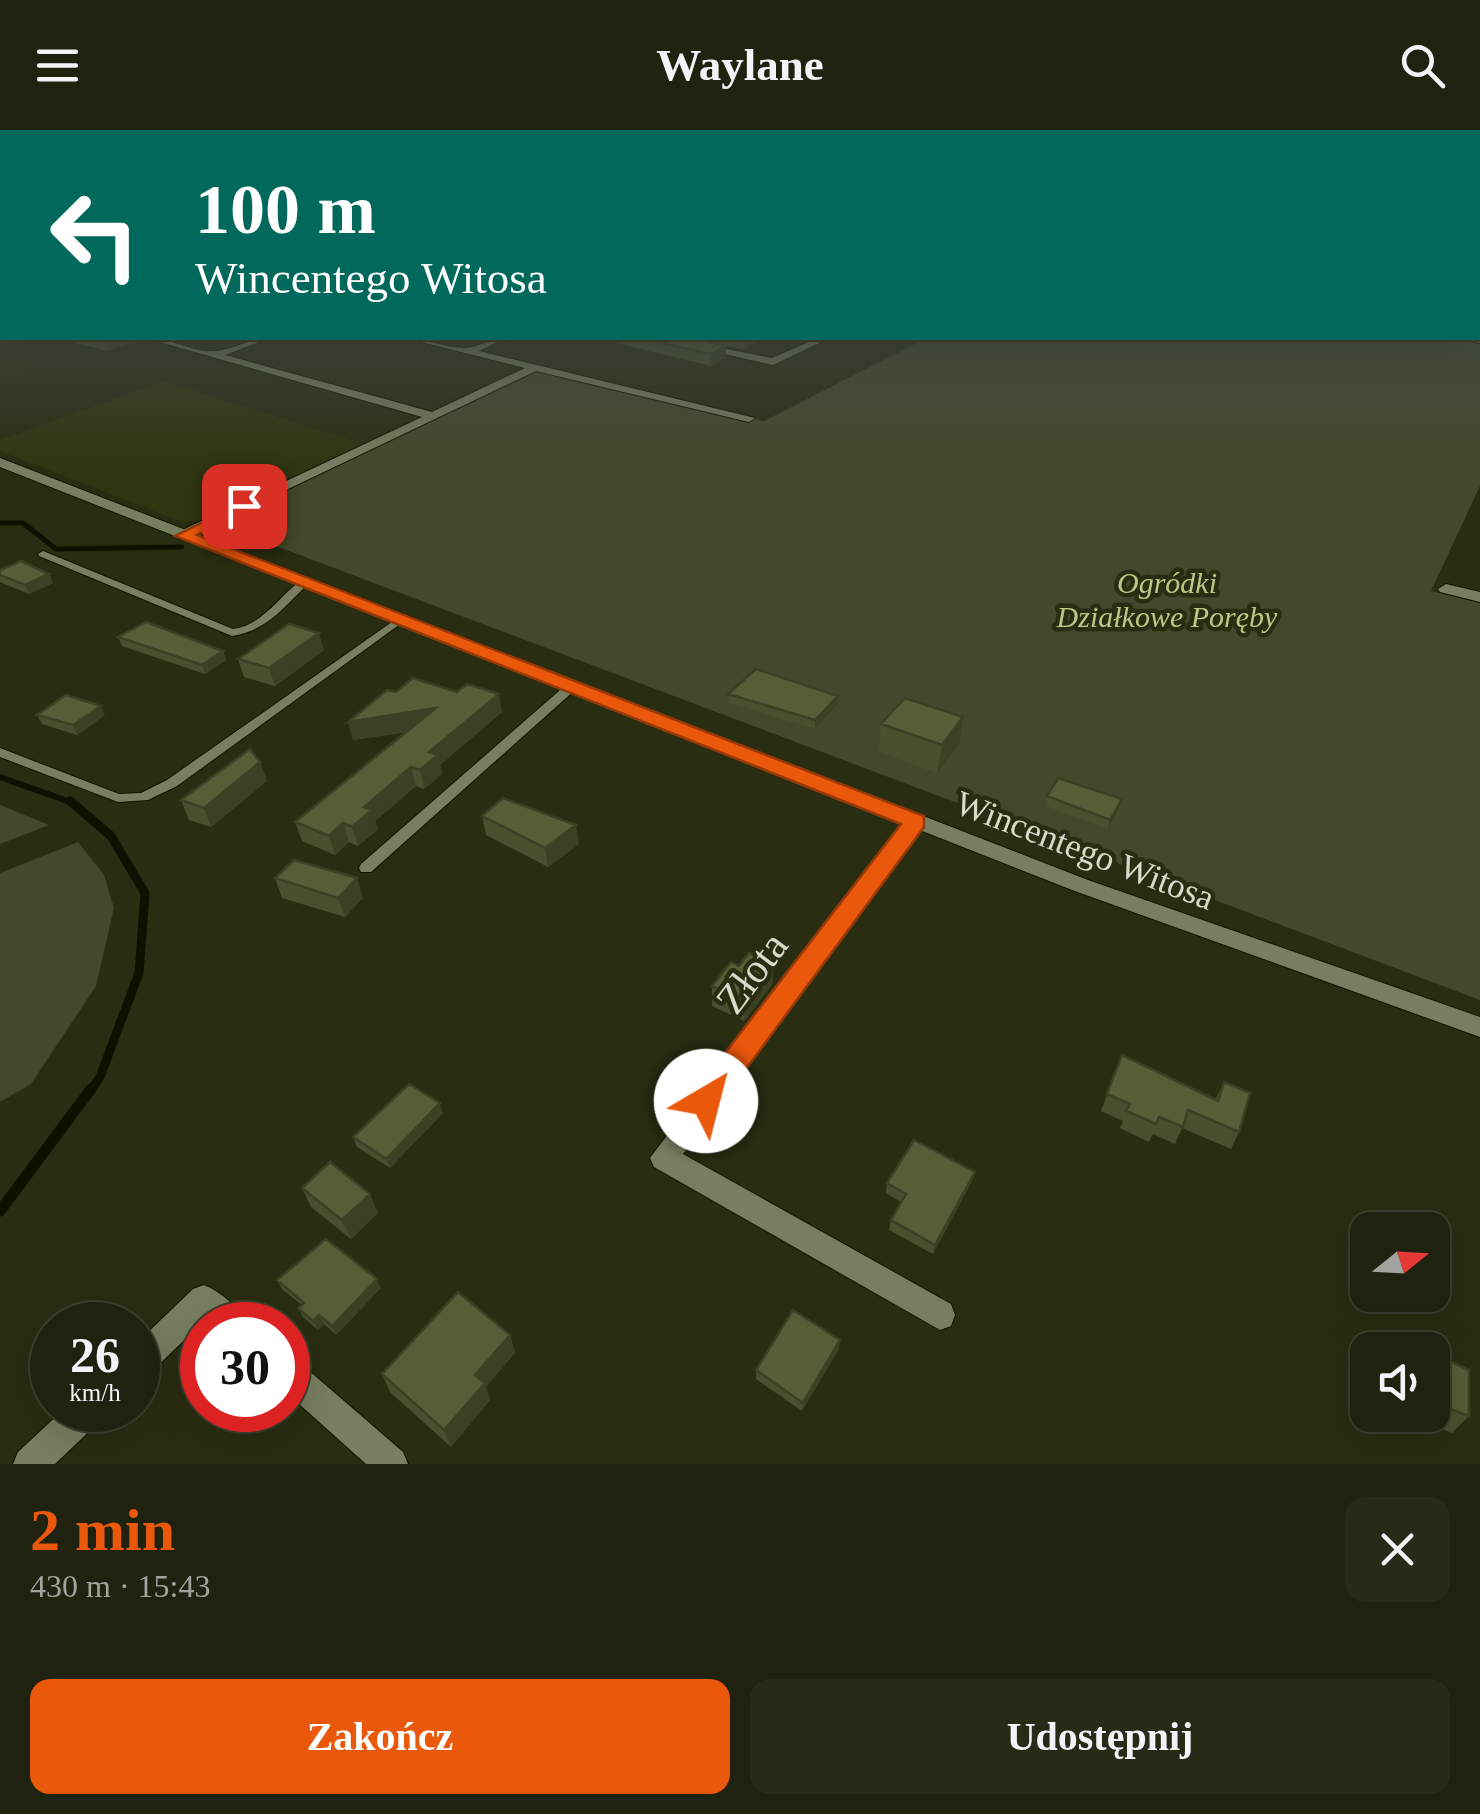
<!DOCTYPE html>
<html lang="pl">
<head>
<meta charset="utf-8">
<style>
	:root { --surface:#1f220e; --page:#272a17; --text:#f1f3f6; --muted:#a1a49e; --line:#3c3f2e; --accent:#ea580c }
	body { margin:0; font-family:"Times New Roman",serif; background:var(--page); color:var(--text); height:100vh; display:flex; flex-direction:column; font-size:38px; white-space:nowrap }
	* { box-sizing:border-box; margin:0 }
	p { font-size:32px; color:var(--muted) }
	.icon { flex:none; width:55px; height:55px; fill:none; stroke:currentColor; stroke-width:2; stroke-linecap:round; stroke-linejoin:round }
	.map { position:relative; height:1334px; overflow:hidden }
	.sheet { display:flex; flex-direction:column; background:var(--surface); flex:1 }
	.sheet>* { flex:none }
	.guide { position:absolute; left:0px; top:0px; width:1480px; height:210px; box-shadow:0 10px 40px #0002,0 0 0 2px var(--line); background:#00695c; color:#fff; overflow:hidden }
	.needle { width:65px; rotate:72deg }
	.fabs { position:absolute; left:1350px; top:1082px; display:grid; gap:20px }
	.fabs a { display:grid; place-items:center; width:100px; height:100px; border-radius:20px; background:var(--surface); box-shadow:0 10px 40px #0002,0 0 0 2px var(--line); font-size:50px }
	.speed { position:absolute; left:30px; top:1172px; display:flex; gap:20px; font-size:50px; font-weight:700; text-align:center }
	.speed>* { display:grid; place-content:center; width:130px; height:130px; border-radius:50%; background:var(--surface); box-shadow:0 10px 40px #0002,0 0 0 2px var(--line); line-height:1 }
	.speed small { font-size:25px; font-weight:400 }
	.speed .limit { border:15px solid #d22; background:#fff; color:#111 }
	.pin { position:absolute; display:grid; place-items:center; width:85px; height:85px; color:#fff; margin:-42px; border-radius:20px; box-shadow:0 5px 15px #0006 }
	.me { position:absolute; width:110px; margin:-55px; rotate:37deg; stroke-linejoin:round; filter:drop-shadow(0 0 8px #0008) }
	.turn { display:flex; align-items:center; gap:35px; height:210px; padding:0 30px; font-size:45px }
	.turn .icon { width:130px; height:130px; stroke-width:2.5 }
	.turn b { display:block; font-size:70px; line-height:85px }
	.round { display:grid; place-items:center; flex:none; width:105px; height:105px; border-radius:20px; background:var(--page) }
	.summary { display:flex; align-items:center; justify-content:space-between; height:170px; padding:0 30px }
	h1 { font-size:60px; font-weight:700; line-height:75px; color:var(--accent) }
	.primary-button { display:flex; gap:20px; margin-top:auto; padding:20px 30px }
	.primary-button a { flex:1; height:115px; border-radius:20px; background:var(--accent); color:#fff; font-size:40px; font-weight:700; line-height:115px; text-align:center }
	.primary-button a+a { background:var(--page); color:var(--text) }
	header { display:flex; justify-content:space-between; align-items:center; height:130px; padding:0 30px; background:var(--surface); font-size:45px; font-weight:700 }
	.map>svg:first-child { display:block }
	.built { fill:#2f3511 }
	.green { fill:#44492d }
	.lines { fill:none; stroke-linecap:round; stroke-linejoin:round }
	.stream-far3 { stroke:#0e1100; stroke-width:5 }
	.stream-far2 { stroke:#0e1100; stroke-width:6 }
	.stream-far1 { stroke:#0e1100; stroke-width:9 }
	.stream { stroke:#0e1100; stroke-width:11 }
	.service-casing { stroke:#121500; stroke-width:2 }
	.minor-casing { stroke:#121500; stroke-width:2 }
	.tertiary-casing { stroke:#121500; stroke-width:2 }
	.service { fill:#787e60; fill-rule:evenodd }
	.minor { fill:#787e60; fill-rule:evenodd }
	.tertiary { fill:#787e60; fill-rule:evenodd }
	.wall { fill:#4a502f }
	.shaded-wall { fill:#3c4126 }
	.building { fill:#565d37; stroke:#3c4126; stroke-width:2.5 }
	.route { fill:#ea580c; stroke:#983908; stroke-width:2.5 }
	.labels { text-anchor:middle; stroke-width:9; stroke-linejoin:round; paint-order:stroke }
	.far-park-label { font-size:30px; font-style:italic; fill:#bbc786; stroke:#292d12 }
	.street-label { font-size:35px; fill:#d7dbca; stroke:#292d12 }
	.near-street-label { font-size:42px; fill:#d7dbca; stroke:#292d12 }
</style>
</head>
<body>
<header><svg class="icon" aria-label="menu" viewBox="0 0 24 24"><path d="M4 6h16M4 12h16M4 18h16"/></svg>Waylane<svg class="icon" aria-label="search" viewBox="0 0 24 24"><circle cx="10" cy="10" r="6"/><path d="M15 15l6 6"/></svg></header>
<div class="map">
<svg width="1480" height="1334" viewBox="0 0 1480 1334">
	<rect width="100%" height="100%" fill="#292d12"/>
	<path class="built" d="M164,251L370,316L212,391L182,392L0,321V310Z"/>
	<path class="green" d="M927,208H1437L1480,214V356L1431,461L1480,473V870L212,392L532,239L764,291Z
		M0,675L49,695L0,714Z
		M78,712L104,745L114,778L96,856L31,954L0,972V743Z"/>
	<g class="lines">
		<path class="stream-far3" d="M0,393H23L56,419L182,417"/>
		<path class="stream-far2" d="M0,647L73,673"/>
		<path class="stream-far1" d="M70,671L111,706L145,763L139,843L100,947L90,961"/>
		<path class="stream" d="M0,1081L91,959"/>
		<defs>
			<path id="service" d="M43,421L233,499C262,495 278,468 300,451L304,450L309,453C285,476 267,501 232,506L39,426L38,424Z
				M399,487L403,488V492L177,656L148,670L118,672L0,627V618L119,664L141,663L167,650Z
				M571,553L577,557L575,560L371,742H361L359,738L361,734L567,554Z"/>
			<path id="minor" d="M1480,207V213L1459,208Z
				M146,208C169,206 193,224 216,221C235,219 250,208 270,208L225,225L432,282L525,238L405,208C426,208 445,218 465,218C478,218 491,208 506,208L479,221L755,288L749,292L536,241L183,409L178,408V402L422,287Z
				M654,208H671L772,228L818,208H830L773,235Z
				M1446,454L1480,462V472L1440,462L1438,459Z
				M916,684L923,686L926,691L923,696L683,1024L951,1174L955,1185L951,1196L940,1200L654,1037L650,1028L909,686Z
				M204,1155C221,1162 240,1178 248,1195H209L204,1191L149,1244L138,1249V1212L193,1159Z
				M288,1227L299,1232L403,1322L408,1334H366L288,1264Z
				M63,1280H103L99,1292L55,1334H13L18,1322Z"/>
			<path id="tertiary" d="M0,328L1088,750L1480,887V907L1072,760L0,337Z"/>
		</defs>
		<use href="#service" class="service-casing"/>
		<use href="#minor" class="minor-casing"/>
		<use href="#tertiary" class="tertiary-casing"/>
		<use href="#service" class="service"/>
		<use href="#minor" class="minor"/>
		<use href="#tertiary" class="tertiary"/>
	</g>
	<path class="wall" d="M58,208H144L143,210L107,221Z
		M615,208H764L744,219L712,212L726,216V228L711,236L616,213Z
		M765,208H803L793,213Z
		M0,440L49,444L53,453L29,464L0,452Z
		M118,507L223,521L226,530L205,544L122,516Z
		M324,520L275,556L244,547L238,529Z
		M396,562L502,582L440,635L442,644L424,659L416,656L375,691L378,699L358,716L349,712L335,725L302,711L295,692L407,602L353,610L348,592Z
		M728,564L837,575L815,599L729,573Z
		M37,585H105L77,605L42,594Z
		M881,594L959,615L937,643L879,622Z
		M260,632L267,651L211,697L189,690L181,670Z
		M1047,666L1122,669L1119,679L1107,699L1045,676Z
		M482,686L579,714L548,737L486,705Z
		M275,748L363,768L345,787L282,768Z
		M739,836L773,853L744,891L712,876V856Z
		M1122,925L1215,970L1224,952L1239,1002L1231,1019L1182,998L1175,1014L1153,1004L1149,1012L1120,998L1123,991L1101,981Z
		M443,983L390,1038L357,1017L353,1007Z
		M972,1051L933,1124L889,1100L891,1090L901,1072L886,1063L887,1053Z
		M302,1058L378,1083L351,1109L311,1077Z
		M277,1150L381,1158L336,1205L324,1194L318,1200L303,1187L298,1178L302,1175L282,1159Z
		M1385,1201L1426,1220H1371Z
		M510,1205L515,1223L486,1257L490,1270L451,1317L390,1262L382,1244Z
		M839,1219L802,1281L756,1249V1240Z
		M1432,1223L1469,1286L1452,1303L1407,1285H1432Z
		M1368,1233V1269L1363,1238Z"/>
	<path class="shaded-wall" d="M113,208H144L143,210L107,221L103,211Z
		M744,208H764L744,219Z
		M726,216V228L711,236V224Z
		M49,444L53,453L29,464L25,455Z
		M319,503L324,520L275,556L269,538Z
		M223,521L226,530L205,544L202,535Z
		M499,564L502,582L440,635L442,644L424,659L420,640L429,622Z
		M838,566L837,575L815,599V590Z
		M101,576L105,585L77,605L73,595Z
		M436,578L440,597L353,610L348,592Z
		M963,587L959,615L937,643L942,615Z
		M260,632L267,651L211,697L204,678Z
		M411,637L416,656L375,691L378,699L358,716L352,697L364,677Z
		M1122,669L1119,679L1107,699L1110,690Z
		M343,693L349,712L335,725L329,706Z
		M576,695L579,714L548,737L545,718Z
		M357,748L363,768L345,787L338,768Z
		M773,834V853L744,891L745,871Z
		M440,973L443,983L390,1038L386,1029Z
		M975,1042L972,1051L933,1124L935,1115Z
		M370,1064L378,1083L351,1109L342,1090Z
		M377,1149L381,1158L336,1205L332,1196Z
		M319,1185L324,1194L318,1200L313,1191Z
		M510,1205L515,1223L486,1257L490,1270L451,1317L444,1300L475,1245Z
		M840,1210L839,1219L802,1281L803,1273Z"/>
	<path class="building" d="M91,208H113L103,211Z
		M641,208H694L726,216L711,224Z
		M21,431L49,444L25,455L0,445V440Z
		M146,492L223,521L202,535L118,507Z
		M289,494L319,503L269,538L238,529Z
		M756,539L838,566L815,590L728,564Z
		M413,548L457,562L467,554L499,564L429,622L438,625L420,640L411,637L364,677L372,680L352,697L343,693L329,706L295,692L436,578L348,592L387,560L396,562Z
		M66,565L101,576L73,595L37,585Z
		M905,568L963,587L942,615L881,594Z
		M250,619L260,632L204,678L181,670Z
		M1058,648L1122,669L1110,690L1047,666Z
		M503,668L576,695L545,718L482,686Z
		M294,730L357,748L338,768L275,748Z
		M749,823L773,834L745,871L712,856L731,832L739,836Z
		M1122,925L1218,971L1224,952L1250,963L1239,1002L1188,980L1183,997L1159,987L1156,994L1126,981L1130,974L1107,964Z
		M409,954L440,973L386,1029L353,1007Z
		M914,1010L975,1042L935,1115L891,1090L906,1064L887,1053Z
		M330,1032L370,1064L342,1090L302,1058Z
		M326,1109L377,1149L332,1196L319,1185L313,1191L298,1178L304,1173L277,1150Z
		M458,1162L510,1205L475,1245L485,1253L444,1300L382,1244Z
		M793,1180L840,1210L803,1273L756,1240Z
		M1385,1201L1426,1220H1379L1384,1218Z
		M1432,1223L1469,1240V1286L1432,1272Z"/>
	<linearGradient id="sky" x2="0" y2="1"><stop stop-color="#17190a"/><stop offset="0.45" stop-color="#434c44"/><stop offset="1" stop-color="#434c44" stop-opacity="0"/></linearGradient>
	<rect width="1480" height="338" fill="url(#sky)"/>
	<path class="route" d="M244,372L252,376L249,380L197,405L924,686V697L716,980L706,983L695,980L691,971L695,962L901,694L175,406Z"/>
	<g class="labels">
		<g class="far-park-label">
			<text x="1167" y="463">Ogródki<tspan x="1167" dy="34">Działkowe Poręby</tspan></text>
		</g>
		<g class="street-label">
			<text transform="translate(1085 720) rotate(21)" y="12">Wincentego Witosa</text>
		</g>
		<g class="near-street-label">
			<text transform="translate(751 842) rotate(-53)" y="15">Złota</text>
		</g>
	</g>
</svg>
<div class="fabs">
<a><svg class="needle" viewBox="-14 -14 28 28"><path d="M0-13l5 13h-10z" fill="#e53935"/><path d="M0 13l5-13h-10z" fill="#a1a49e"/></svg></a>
<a><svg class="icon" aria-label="sound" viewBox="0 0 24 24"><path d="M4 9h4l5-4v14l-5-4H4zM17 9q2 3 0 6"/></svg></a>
</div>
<div class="speed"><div>26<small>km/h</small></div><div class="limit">30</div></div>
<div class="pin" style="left:244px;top:376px;background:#d93025"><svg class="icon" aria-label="arrive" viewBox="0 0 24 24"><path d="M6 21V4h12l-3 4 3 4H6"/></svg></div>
<svg class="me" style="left:706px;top:971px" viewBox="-20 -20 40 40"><circle r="19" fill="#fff"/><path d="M0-13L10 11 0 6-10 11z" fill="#ea580c"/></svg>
<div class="guide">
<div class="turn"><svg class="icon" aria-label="left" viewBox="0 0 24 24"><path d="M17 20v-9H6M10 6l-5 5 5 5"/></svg><div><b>100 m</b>Wincentego Witosa</div></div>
</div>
</div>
<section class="sheet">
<div class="summary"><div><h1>2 min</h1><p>430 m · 15:43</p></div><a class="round"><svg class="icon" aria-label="close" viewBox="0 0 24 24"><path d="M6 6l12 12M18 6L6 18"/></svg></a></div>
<div class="primary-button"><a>Zakończ</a><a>Udostępnij</a></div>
</section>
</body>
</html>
